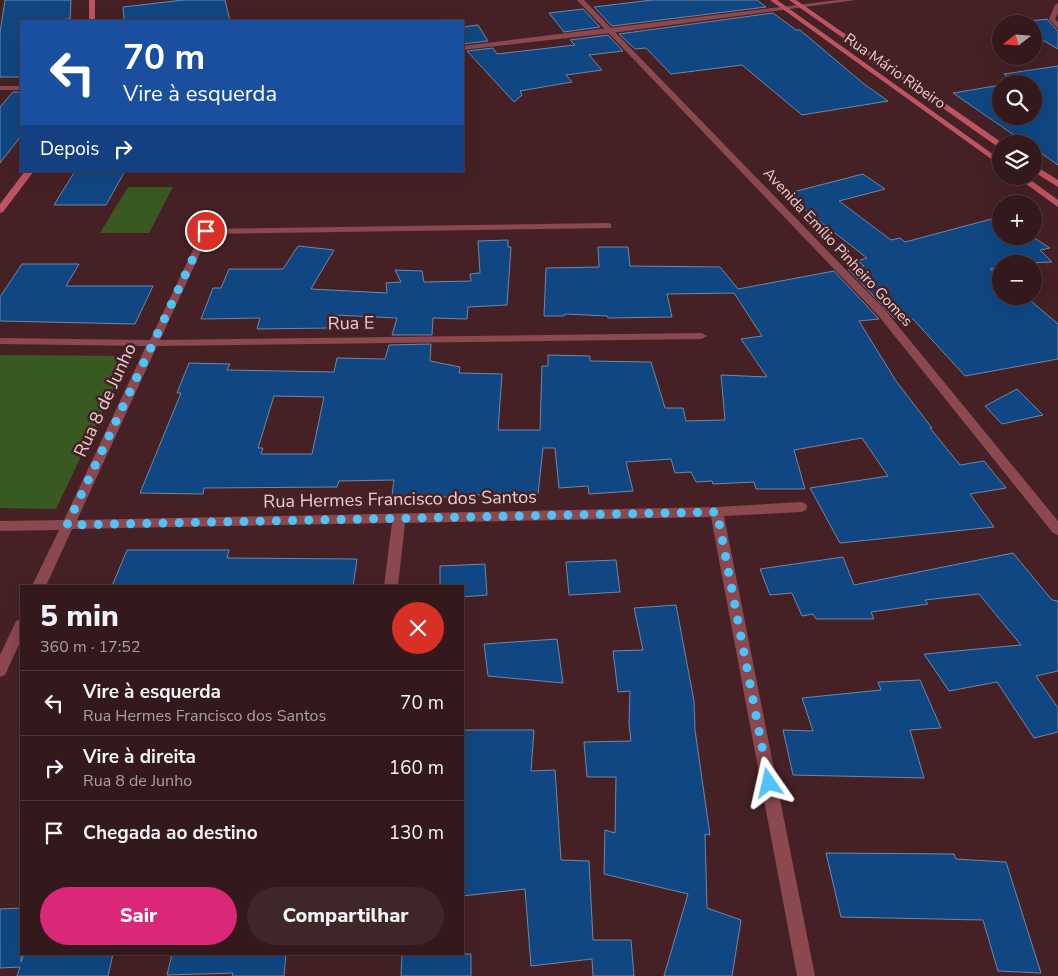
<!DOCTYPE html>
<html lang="pt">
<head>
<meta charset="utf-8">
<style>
	:root { --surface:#34191c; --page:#3f2629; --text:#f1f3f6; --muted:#a9a0a3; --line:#4e383b; --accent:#db2777 }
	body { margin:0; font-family:"Nunito Sans",sans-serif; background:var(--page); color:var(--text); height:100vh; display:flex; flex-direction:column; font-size:19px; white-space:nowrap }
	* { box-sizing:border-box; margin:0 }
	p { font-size:16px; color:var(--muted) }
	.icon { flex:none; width:28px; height:28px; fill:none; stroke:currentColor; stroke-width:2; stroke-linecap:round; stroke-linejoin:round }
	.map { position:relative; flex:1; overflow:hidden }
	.drawer { position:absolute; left:20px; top:585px; width:444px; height:370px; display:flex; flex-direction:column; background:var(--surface); border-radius:0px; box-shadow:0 5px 20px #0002,0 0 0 1px var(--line) }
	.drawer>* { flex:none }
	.guide { position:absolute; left:20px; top:20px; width:444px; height:152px; border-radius:0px; box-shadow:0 5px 20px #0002,0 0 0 1px var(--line); background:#1a4fa0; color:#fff; overflow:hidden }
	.needle { width:32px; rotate:253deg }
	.controls { position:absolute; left:992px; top:15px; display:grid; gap:10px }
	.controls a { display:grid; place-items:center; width:50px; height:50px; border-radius:50%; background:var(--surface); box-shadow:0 5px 20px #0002,0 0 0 1px var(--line); font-size:25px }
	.pin { position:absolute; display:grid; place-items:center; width:42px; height:42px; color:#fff; margin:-21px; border:2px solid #fff; border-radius:50%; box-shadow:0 1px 5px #0007 }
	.me { position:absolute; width:55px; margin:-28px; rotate:349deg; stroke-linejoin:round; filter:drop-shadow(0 0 4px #0008) }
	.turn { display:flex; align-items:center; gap:18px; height:105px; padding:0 20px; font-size:22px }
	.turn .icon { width:65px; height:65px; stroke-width:2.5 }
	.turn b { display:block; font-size:35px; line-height:42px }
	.then { display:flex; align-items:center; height:48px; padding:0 20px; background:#0003; gap:10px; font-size:19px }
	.round { display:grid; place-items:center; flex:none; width:52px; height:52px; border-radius:26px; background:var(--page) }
	.head { display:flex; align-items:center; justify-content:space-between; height:85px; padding:0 20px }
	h1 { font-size:30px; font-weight:800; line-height:38px }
	.action { display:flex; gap:10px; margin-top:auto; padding:10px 20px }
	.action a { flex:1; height:58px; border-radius:30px; background:var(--accent); color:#fff; font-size:20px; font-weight:800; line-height:58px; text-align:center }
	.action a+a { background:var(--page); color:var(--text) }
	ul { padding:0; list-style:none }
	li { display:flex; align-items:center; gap:15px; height:65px; padding:0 20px; border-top:1px solid var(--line) }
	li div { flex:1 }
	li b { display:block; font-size:19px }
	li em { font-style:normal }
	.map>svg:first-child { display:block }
	.green { fill:#385a20 }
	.building { fill:#104782; stroke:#6f87a6; fill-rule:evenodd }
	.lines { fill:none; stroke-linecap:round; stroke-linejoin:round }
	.service { fill:#8b484f; fill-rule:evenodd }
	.minor { fill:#8b484f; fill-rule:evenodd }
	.tertiary { fill:#8b484f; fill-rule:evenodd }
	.secondary { fill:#be5361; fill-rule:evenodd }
	.route { stroke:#4fc3f7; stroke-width:9; stroke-dasharray:0 16.2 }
	.labels { text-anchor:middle; stroke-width:5; stroke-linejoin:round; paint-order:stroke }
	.far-street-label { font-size:15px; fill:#e6cecf; stroke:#452125 }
	.street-label { font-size:18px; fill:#e6cecf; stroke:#452125 }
</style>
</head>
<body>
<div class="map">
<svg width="1058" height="976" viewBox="0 0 1058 976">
	<rect width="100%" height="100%" fill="#452125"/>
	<path class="green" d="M128,187H173L149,233H100Z
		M0,355L129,356L56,509L0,508Z"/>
	<path class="building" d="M5,0H71L70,19L21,21V77H0V33Z
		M183,0H225L230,21H124L123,7Z
		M652,0H757L766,7L612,26L594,7Z
		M583,9L600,27L564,32L549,13Z
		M773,13L796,30H800L864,84L888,101L802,115L742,65L671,74L646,48L635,49L619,34Z
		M1047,19L1058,31V49L1034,35V24L1013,23Z
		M478,25L488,41L462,44V27Z
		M608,35L623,51L589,55L602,70L566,75L572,82L520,91L522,95L514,102L467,51L493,48L497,54L575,45L570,40Z
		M1058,66V165L1034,148V144H1027L953,93L1001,85V116H1034V84H1012L1018,83L1004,74Z
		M13,92H21V136L0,163V107Z
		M75,171H125L106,205H54Z
		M863,174L885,189L839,201L891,240L900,238L905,242L999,217L1001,219V236H1031L1050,248L1040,250L1052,262L1001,264V268L990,269L1001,277V296H1025L1058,324V359L965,376L913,319H909L907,316L894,318L848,269L864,266L858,261L867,258L785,194Z
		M508,240V247H511L507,305L468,307L467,319L433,318L432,335H392L397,318L335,315L330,328L257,329L260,318L201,319L213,288H221L229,269H283L298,246L334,250L311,289L387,293L386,283L401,282L395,270L422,271L424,282L471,281L470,274L480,273L478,241Z
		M598,247H628L630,266L720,267L738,289L834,271L879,319L859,321L896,381L932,428H930L960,465L984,461L1006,488L970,494L994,527L840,543L810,488L888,476L862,438L794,450L805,489H756L754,482L713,484L712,481L696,482L691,472L675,473L671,459L626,462L633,491L589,494L588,486L559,488L555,448H543L538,494L501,493L448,497L392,495L394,480L339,481L337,487L204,488L203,494L140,493L181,393H177L189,363L230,364L227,370L334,372L337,358L385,359L389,345L431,344L430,361L460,367L459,373L502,374L498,430H540L542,366H548V355L590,356V361L651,362L665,408H683L686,421L725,420L721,375L767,377L741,339L762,336L734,293L667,294L672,317L608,318L607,316L565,314L564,316H544L546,268L599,267ZM274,396L324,397L312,454H261L263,448H258Z
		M22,264H79L66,286H153L135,324L0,321V297Z
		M1017,389L1043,415L1002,424L985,406Z
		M127,550H229L227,558L357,559L353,586H112Z
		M1013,553L1052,600L1058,601V671L1036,676L1058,708V732L1034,738L997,682L949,691L924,654L1021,645L979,594L925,600L928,604L871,612L874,619H816L813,614L802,616L792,593L770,595L760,569L843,557L854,585Z
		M616,560L620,592L569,595L566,562Z
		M485,564L487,595L462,597V586H440V566Z
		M676,605L694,701L695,730L710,835L705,834L707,908L741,920L732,976H664L688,894L604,874L605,830L615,833L616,777H587L584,742L631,741L629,724L630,691L618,692L613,651L643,650L634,608Z
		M557,639L563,683L488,676L484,644Z
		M920,680L941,728L910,730L924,778L793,775L783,730L813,731L802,698L881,690L878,682Z
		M462,730H534L531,771L555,770L561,860L589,861L593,940H631L634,976H593L592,959L531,966L525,889L462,896Z
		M826,853L954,854L956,859L1006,862L1041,973L998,971L983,920L841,917Z
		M21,908V962L24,954H113L108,976H17L20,967L0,968V909Z
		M172,954H286L284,976H232L233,973L167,975Z
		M418,954H471V976H401L402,955Z"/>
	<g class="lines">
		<path class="service" d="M1058,3V13L1055,19L1058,22V29L1049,19L1055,5Z"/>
		<path class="minor" d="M577,0H584L885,310L1058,521V535L1053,533L877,314Z
			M0,86H21V90H0Z
			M608,223L611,224V228L209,234L160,340L702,333L707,336L702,339L157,346L77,520L717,507L801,502L806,504L807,507L806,510L801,512L724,516L815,976H797L711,517L405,523L398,586H384L392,523L72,529L46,586H32L59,530L0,531V521L64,520L146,346L0,344V338L150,340L203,229Z
			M21,619V640L5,675L0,677V655L16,621Z"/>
		<path class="tertiary" d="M838,0H856L611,33L462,50V46Z"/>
		<path class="secondary" d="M89,0H95V21H89Z
			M770,0H777L1001,160V166Z
			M789,0H796L1004,144H1001V147H998Z
			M1034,165L1058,180V187L1034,172Z
			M25,171H34L3,212L0,213V204Z
			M1015,176H1025L1058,200V207Z"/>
	</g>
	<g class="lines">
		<path class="route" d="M206,231L67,525L717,512L769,783"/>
	</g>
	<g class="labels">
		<g class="far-street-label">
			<text transform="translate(895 71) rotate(35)" y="5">Rua Mário Ribeiro</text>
			<text transform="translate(838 247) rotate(47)" y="5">Avenida Emílio Pinheiro Gomes</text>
		</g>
		<g class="street-label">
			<text transform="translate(351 323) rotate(-1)" y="6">Rua E</text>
			<text transform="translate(105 400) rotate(-65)" y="6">Rua 8 de Junho</text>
			<text transform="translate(400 499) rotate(-1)" y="6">Rua Hermes Francisco dos Santos</text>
		</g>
	</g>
</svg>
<div class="controls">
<a><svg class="needle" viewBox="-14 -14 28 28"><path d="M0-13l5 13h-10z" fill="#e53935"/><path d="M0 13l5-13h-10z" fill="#a9a0a3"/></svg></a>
<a><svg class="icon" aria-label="search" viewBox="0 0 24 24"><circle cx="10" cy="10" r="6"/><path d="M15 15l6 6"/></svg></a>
<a><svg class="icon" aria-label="layers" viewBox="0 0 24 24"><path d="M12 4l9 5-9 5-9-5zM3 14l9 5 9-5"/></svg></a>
<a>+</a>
<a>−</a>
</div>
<div class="pin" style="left:206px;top:231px;background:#d93025"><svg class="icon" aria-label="arrive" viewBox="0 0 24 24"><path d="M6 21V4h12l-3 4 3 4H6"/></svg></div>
<svg class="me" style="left:769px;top:783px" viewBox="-20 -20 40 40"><path d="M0-17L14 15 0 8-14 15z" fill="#4fc3f7" stroke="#fff" stroke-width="4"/></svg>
<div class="guide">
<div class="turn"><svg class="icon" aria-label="left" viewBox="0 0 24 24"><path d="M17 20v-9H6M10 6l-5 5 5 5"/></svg><div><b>70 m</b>Vire à esquerda</div></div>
<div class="then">Depois<svg class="icon" aria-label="right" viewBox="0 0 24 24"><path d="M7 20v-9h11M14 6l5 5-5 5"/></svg></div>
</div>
<section class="drawer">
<div class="head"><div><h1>5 min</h1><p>360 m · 17:52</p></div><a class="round" style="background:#d93025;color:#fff"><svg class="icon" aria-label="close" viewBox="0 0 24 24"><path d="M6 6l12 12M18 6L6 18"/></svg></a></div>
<ul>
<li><svg class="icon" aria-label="left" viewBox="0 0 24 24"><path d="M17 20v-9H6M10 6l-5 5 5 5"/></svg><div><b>Vire à esquerda</b><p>Rua Hermes Francisco dos Santos</p></div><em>70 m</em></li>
<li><svg class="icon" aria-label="right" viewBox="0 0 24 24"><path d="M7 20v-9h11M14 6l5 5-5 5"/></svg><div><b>Vire à direita</b><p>Rua 8 de Junho</p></div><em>160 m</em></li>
<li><svg class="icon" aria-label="arrive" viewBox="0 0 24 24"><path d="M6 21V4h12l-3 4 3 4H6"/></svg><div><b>Chegada ao destino</b></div><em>130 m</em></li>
</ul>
<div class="action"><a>Sair</a><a>Compartilhar</a></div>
</section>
</div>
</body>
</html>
